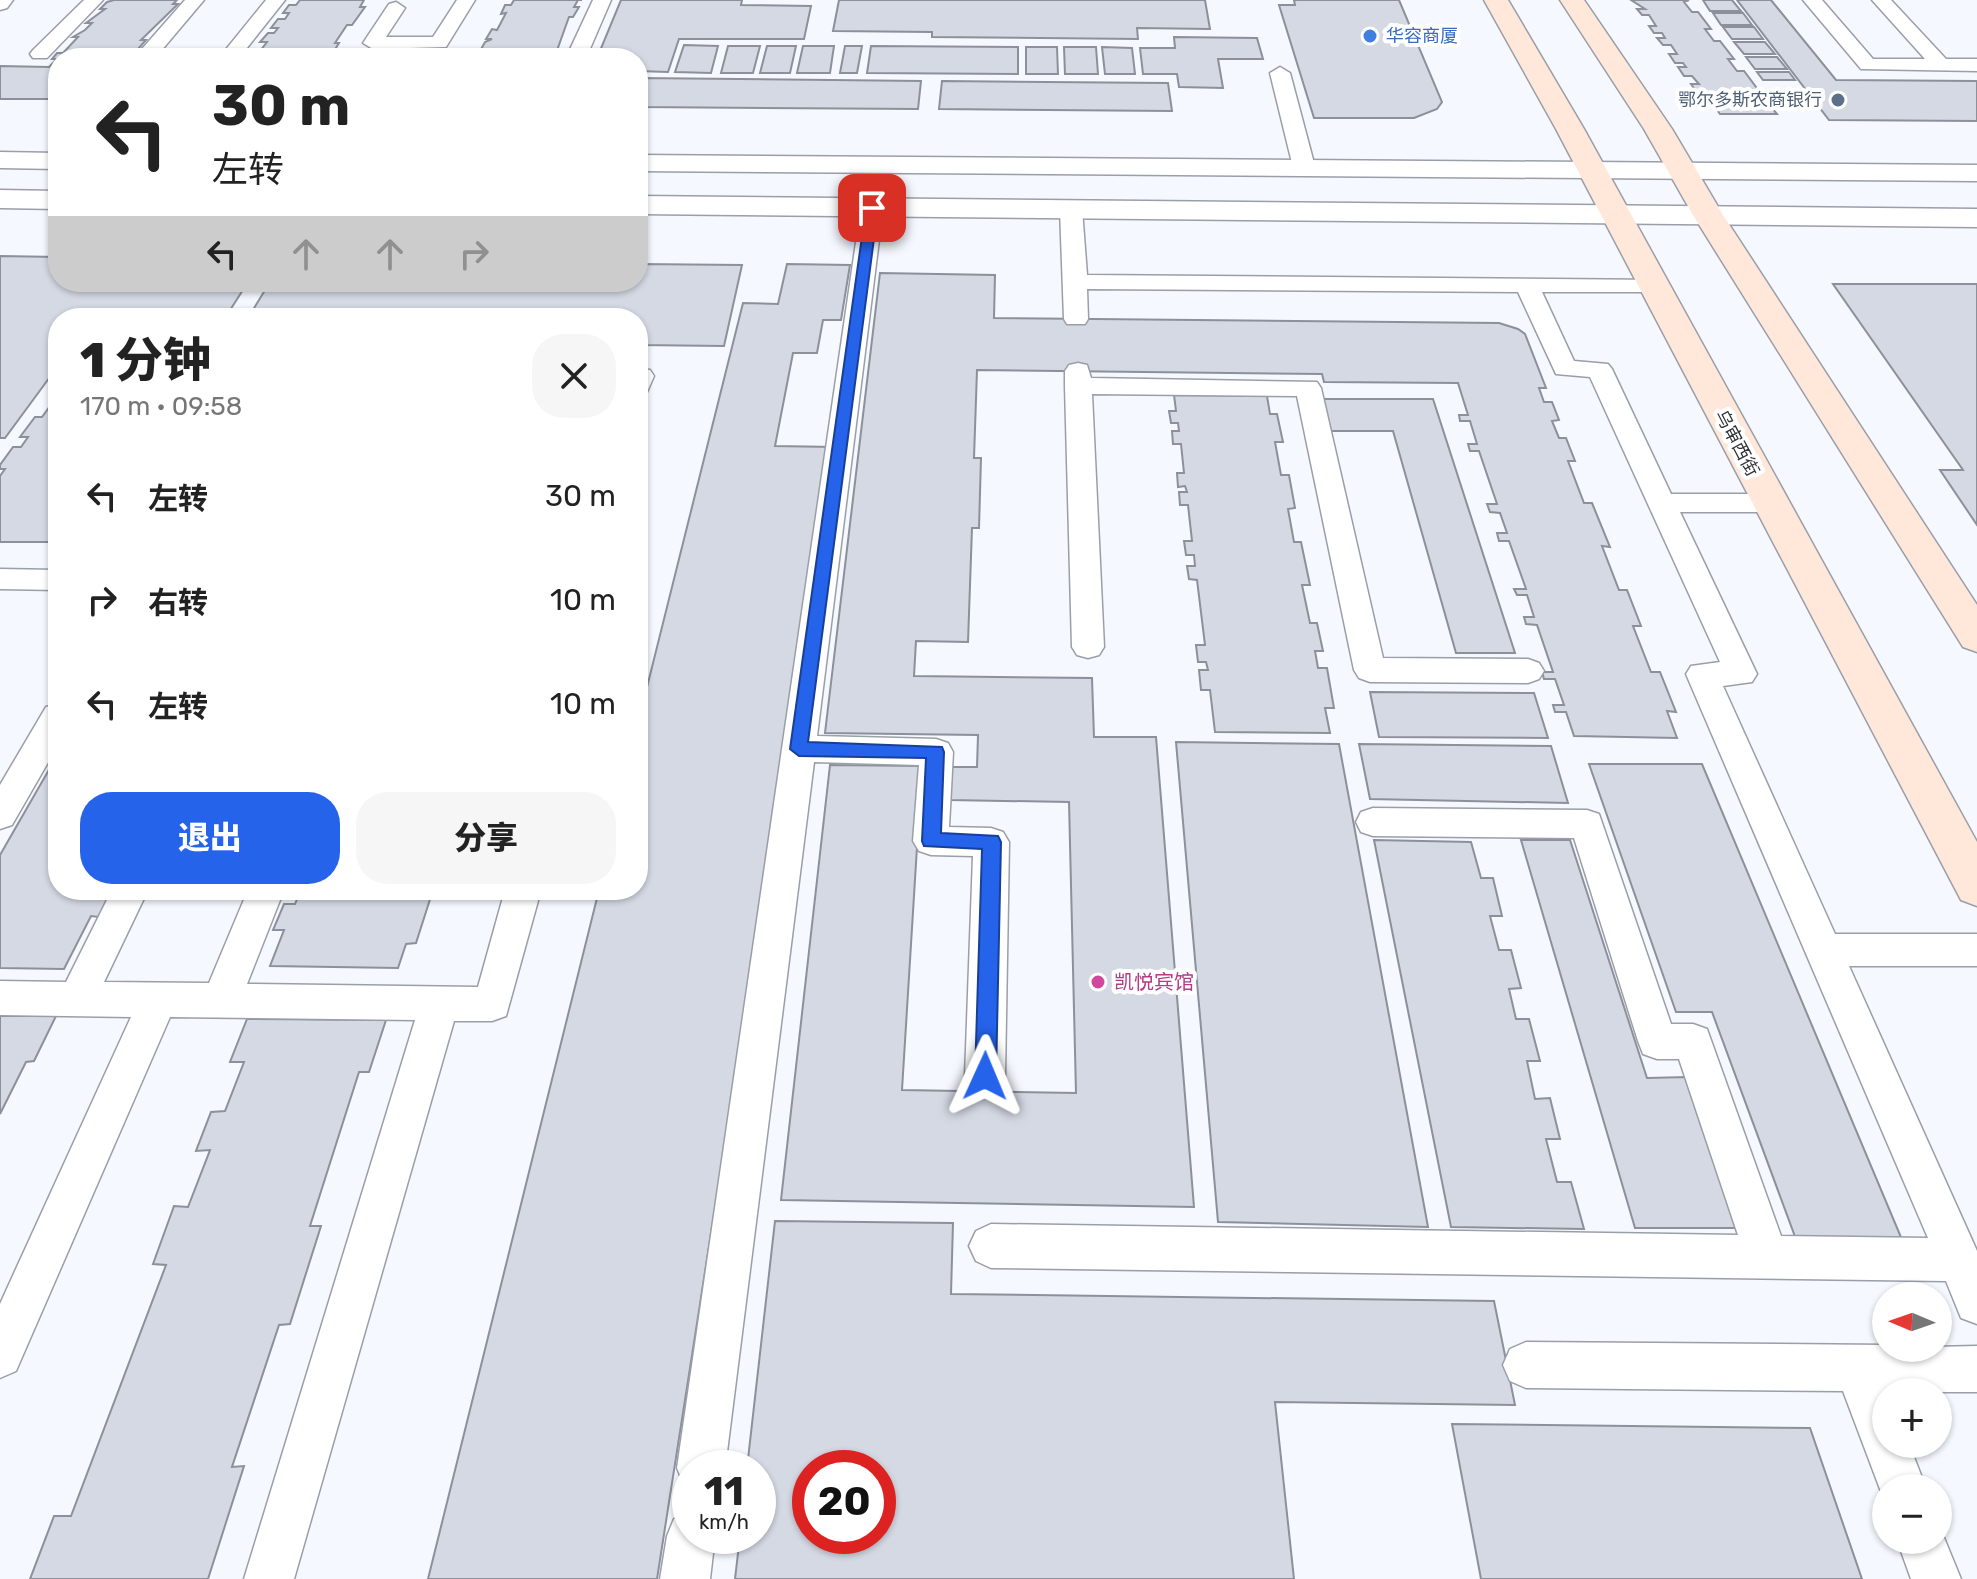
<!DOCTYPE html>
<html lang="zh">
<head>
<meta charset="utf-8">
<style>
	:root { --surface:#fff; --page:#f6f6f6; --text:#222; --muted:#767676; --accent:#2563eb }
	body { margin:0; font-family:Rubik,"Noto Sans SC",sans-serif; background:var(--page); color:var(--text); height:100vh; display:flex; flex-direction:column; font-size:30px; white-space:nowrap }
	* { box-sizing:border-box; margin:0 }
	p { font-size:26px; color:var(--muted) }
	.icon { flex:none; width:44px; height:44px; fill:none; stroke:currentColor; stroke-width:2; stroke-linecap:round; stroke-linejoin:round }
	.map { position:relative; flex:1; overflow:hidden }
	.panel { position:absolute; left:48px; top:308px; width:600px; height:592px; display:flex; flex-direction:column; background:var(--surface); border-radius:32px; box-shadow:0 2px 6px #0004 }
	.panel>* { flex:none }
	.hud { position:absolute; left:48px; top:48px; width:600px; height:244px; border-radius:32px; box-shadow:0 2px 6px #0004; background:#fff; color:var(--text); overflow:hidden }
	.needle { width:52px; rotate:272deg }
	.buttons { position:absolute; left:1872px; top:1282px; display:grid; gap:16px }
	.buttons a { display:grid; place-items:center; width:80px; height:80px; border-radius:50%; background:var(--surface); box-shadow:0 2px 6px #0004; font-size:40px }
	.speed { position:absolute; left:672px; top:1450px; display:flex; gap:16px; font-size:40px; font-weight:700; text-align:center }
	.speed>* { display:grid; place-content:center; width:104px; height:104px; border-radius:50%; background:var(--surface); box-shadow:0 2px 6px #0004; line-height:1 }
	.speed small { font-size:20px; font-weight:400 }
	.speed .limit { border:12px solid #d22; background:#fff; color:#111 }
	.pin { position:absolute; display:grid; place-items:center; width:68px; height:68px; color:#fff; margin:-34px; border-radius:16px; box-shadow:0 4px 12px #0006 }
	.me { position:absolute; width:88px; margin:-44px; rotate:1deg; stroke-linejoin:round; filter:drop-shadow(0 0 6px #0008) }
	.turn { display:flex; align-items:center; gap:28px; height:168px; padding:0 32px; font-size:36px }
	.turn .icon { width:104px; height:104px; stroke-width:2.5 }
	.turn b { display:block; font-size:56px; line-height:68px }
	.lanes { display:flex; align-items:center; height:76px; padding:0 32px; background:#0003; justify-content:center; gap:40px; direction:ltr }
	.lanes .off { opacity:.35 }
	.round { display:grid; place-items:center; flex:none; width:84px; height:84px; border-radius:32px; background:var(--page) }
	.overview { display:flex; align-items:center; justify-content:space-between; height:136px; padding:0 32px }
	h1 { font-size:48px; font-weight:800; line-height:60px }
	.action { display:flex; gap:16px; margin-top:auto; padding:16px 32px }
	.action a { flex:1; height:92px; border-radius:32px; background:var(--accent); color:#fff; font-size:32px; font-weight:800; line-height:92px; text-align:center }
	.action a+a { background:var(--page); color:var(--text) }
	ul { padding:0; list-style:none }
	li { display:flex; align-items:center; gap:24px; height:104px; padding:0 32px }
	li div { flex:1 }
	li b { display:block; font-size:30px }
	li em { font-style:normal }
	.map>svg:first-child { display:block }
	.building { fill:#d4d9e4; stroke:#8b909a; stroke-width:2; fill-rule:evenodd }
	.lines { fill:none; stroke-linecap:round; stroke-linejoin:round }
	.service-casing { stroke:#9a9ea9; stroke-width:3 }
	.tertiary-casing { stroke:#9a9ea9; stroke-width:3 }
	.secondary-casing { stroke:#9a9ea9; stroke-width:3 }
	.service { fill:#fff; fill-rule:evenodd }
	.tertiary { fill:#fff; fill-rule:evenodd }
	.secondary { fill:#ffe8da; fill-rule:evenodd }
	.route { fill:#2563eb; stroke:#184099; stroke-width:2 }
	.shop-dot { fill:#3f7fe0; stroke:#fff; stroke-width:3 }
	.service-dot { fill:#5c6f8a; stroke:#fff; stroke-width:3 }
	.hotel-dot { fill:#d1479c; stroke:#fff; stroke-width:3 }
	.labels { text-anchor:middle; stroke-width:8; stroke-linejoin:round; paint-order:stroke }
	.far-shop-label { font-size:18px; fill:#366cbe; stroke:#fff; text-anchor:start }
	.far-service-label { font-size:18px; fill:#4e5e75; stroke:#fff; text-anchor:end }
	.far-street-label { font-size:18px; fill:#303236; stroke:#fff }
	.hotel-label { font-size:20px; fill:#b23c85; stroke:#fff; text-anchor:start }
</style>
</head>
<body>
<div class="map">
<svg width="1977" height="1579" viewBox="0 0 1977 1579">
	<rect width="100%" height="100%" fill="#f5f8fe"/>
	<path class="building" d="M114,0H177L173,4H178L141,40H146L130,58H58V99H0V66L49,67L57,59H52L57,53H63L78,37H73L85,30L92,23H86L105,9H100L107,2Z
		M300,0H364L360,7H365L352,25H347L335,43H339L331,56H350L353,50H388L383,58H247L256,56L267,42H260L268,33H274L278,28H271L278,19H285L289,13H283L289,5H296Z
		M514,0H582H578L574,7H579L573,17H569L555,56L482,58L485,53H479L485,42L492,39H486L492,29L497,30L506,13L501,14L505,5H511Z
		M621,0H742L741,5L811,6L804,39H679L668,72L638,71V58H597Z
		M839,0H1205L1210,29L1137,28L1138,39L932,37V32L833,31Z
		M1294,0H1399L1442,102L1437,109L1414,118H1314L1279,5H1295Z
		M1631,0H1689L1684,2L1692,12H1698L1711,29H1705L1714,41H1720L1734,59H1728L1737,71H1744L1759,91H1752L1760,102H1767L1777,114H1720L1715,107H1707L1701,99H1709L1705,94H1698L1691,84H1699L1692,76H1684L1678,67H1686L1683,63H1675L1669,54H1677L1671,45H1663L1657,38H1665L1662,33H1654L1649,26H1656L1649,15H1642L1637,9H1645Z
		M1703,0H1732L1741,11H1710Z
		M1737,0H1771L1836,80L1977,81V121L1829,120Z
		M1713,13H1743L1752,25H1721Z
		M1723,27H1754L1763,39H1732Z
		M1174,37L1257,38L1263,59H1218L1223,88L1179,87L1177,74H1143L1140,48H1175Z
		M1734,42H1765L1775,54H1744Z
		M684,45L718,46L711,73L675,72Z
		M728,46H760L753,73H721Z
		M767,46H796L790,73H760Z
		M803,46H834L830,73H797Z
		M845,46H862L857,73H840Z
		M871,46L1018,47V74L867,73Z
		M1026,47H1057L1058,74H1026Z
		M1064,47H1096L1098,74H1065Z
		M1102,47L1132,48L1135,74H1105Z
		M1746,57H1777L1787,69H1755Z
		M1757,72H1789L1795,80H1763Z
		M638,78L921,81L918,109L638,107Z
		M942,81L1168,83L1172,111L939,109Z
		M0,256L58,257V282H248L225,318H58V366L5,438H0Z
		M638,264L742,265L724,346L638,345V318H248L270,282H638Z
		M787,264L850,265L841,320H823L817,353H793L775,446L834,447L657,1579H428L597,898H556L558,890H638V723L743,303L778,304Z
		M880,273L995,275L994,318L1499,323L1518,329L1525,334L1546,388H1539L1544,402H1552L1559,420L1552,421L1559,438H1566L1575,461H1568L1584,503H1592L1610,547L1602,546L1619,590H1627L1641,626H1633L1651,672H1660L1676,712L1667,711L1677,738L1574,736L1566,712H1555L1553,705H1564L1555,679H1544L1542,672H1553L1537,625L1526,624L1524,617H1534L1527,595H1517L1514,589H1526L1509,541H1499L1497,533H1507L1500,513L1490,512L1487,504H1497L1479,451H1470L1468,444H1477L1470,421H1460L1459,415H1468L1458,383L1324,382L1322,374L977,370L974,458H981L979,528H972L968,642L916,641L914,676L1092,678L1094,737H1156L1194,1207L781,1200L830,765L922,766L902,1090L1076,1093L1069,802L949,800L951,767H977L978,735L825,733Z
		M1833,284H1977V525L1940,470H1963Z
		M58,395V529L50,542H0V476L5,469H0V465L13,447H21L28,437H20L35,417H42Z
		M1174,395L1267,396L1270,414H1277L1283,442H1275L1281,475H1289L1295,508L1288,509L1294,542H1301L1310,585H1302L1310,623H1317L1323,651H1315L1318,668H1327L1334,708H1325L1330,733L1215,732L1210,690H1201L1199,670H1208L1206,662H1198L1196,645H1205L1197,580L1189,579L1187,566H1195L1194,555H1186L1184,541H1192L1188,505H1180L1179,492H1187L1185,486L1178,487L1177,473H1184L1181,444H1173L1172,431H1179L1178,423H1171L1169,411H1176Z
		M1319,399H1433L1515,653H1456L1393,431H1327Z
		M1370,692L1534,693L1548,738L1379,737Z
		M1176,742L1339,744L1428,1227L1218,1222Z
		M1359,744L1551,746L1568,803L1370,799Z
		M58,754V890H112L99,917L91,916L64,969L0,968V855Z
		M1589,764H1702L1903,1242H1797L1712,1012H1676Z
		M1374,840L1471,842L1481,878H1493L1502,916H1490L1499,950H1511L1521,988L1509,989L1516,1019H1529L1540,1061H1527L1535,1099L1550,1098L1560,1139H1546L1557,1182H1571L1584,1229L1451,1227Z
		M1521,840H1570L1647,1078L1688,1077L1739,1228H1635Z
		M301,890H433L416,943L406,944L398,968L270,966L284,930H273L284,904H295Z
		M0,1016H56L34,1061L26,1062L0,1114Z
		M247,1019L386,1020L369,1072H359L310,1226H321L290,1324L279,1325L232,1467L244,1466L208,1579H30L54,1516H71L166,1265L153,1264L174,1206L188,1207L210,1150L196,1151L211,1112L225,1111L244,1062H230Z
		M775,1221L953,1223L951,1294L1494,1301L1515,1405L1275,1402L1294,1579H735L740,1536H758V1468H747ZM810,1468H878V1536H810Z
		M1452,1424L1810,1428L1862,1579H1481Z"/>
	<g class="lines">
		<defs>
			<path id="service" d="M0,0H13L7,8L0,10Z
				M84,0H103L47,58H33L30,54L33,50Z
				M185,0H204L155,58H134Z
				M266,0H285L239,58H219Z
				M457,0H475L446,47L373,49L363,43L389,4L396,2L405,8L386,37H433Z
				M593,0H611L586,58H566Z
				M1803,0H1822L1873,59H1925L1872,0H1891L1946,59H1977V71L1861,69Z
				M1280,67L1290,73L1315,167L1312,172H1296L1293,167L1270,73Z
				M872,201L880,203L883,208L817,736L936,739L948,743L953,752L949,827L991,828L1003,832L1009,842L1005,1076L999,1089L985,1094L971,1089L965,1076L973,856L931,855L919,851L913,841L919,765L814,762L725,1468H690V1487L684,1485L677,1468L861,208L864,203Z
				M1071,202L1079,204L1082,209L1087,275L1661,280L1664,285L1661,290L1652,292H1542L1574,361L1608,364L1612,369L1671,494H1770L1780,496L1784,503L1780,510L1770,512H1680L1757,674L1752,682L1723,686L1835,934H1977V966H1849L1977,1251V1324L1961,1318L1946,1281L991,1268L976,1261L969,1246L976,1231L991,1224L1738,1235L1679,1059H1657L1643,1054L1638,1041L1574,838L1373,836L1361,832L1356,822L1361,812L1373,808L1587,810L1599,814L1671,1024H1693L1707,1029L1781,1236L1928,1238L1686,674L1691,666L1720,662L1590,377L1556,374L1518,292L1087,289L1088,319L1085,324H1067L1064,319L1060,209L1063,204Z
				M1078,363L1087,365L1091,378L1317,382L1321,388L1383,658L1528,659L1539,663L1544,671L1539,679L1528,683L1370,682L1359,678L1354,670L1297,396L1092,394L1104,647L1099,655L1088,658L1077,655L1072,647L1065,386V371L1069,365Z
				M638,369L650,370L654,376L647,392L638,394Z
				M0,569L58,570V590L0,589Z
				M58,704V745L12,825L0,829V785L46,707Z
				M112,890H148L104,982L209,983L248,890H284L247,984L478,987L505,890H541L506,1016L492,1021H454L294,1579H244L415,1020L170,1017L16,1371L0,1378V1304L131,1017L0,1015V981L66,982Z
				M1526,1342L1886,1345V1348L1977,1346V1392H1886V1444H1909L1926,1488H1886V1505L1843,1391L1526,1388L1510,1381L1503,1365L1510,1349Z
				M690,1512V1536H715L710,1579H660L667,1536L674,1519Z
				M1938,1523L1961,1579H1911L1897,1540H1938Z"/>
			<path id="tertiary" d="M0,152L58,153V169L0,168Z
				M638,155L1977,165V181L638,171Z
				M0,190L58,191V209L0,208Z
				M638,196L1977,209V227L638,214Z"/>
			<path id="secondary" d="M1484,0H1508L1584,129L1977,842V906L1961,900L1556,129Z
				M1560,0H1584L1672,129L1723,215L1977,605V652L1963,647L1693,215L1644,129Z"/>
		</defs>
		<use href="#service" class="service-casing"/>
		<use href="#tertiary" class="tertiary-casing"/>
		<use href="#secondary" class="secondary-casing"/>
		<use href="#service" class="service"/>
		<use href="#tertiary" class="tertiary"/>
		<use href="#secondary" class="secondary"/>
	</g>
	<path class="route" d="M872,204L878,208L808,742L942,747L944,752L941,833L998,836L1001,842L996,1076L993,1083L985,1086L978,1083L975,1076L982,849L924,846L922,841L926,758L799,756L790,749L866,208Z"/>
	<circle class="shop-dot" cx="1370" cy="36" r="8"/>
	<circle class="service-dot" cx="1838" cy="100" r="8"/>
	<circle class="hotel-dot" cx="1098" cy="982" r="8"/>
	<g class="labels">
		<g class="far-shop-label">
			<text x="1386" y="42">华容商厦</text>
		</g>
		<g class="far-service-label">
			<text x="1822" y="106">鄂尔多斯农商银行</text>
		</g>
		<g class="far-street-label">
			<text transform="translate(1737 443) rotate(62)" y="6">乌审西街</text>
		</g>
		<g class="hotel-label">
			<text x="1114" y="989">凯悦宾馆</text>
		</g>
	</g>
</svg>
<div class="buttons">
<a><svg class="needle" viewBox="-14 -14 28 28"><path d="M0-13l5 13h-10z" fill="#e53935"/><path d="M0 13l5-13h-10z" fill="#767676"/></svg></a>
<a>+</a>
<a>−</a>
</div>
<div class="speed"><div>11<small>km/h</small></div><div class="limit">20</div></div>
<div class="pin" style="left:872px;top:208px;background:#d93025"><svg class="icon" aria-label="arrive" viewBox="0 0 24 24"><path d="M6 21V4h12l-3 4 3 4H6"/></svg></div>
<svg class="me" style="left:985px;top:1076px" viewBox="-20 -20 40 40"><path d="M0-17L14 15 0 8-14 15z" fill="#2563eb" stroke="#fff" stroke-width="4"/></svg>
<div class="hud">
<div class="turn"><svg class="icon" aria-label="left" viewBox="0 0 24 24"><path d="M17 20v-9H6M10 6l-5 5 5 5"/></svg><div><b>30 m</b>左转</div></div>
<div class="lanes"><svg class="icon" aria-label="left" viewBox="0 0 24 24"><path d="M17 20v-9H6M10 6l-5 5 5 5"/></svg><svg class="icon off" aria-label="ahead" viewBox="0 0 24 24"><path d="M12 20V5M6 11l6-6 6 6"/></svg><svg class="icon off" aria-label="ahead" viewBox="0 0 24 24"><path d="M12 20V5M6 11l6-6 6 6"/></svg><svg class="icon off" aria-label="right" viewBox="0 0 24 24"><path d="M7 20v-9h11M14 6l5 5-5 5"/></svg></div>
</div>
<section class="panel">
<div class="overview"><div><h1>1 分钟</h1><p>170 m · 09:58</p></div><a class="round"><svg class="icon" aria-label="close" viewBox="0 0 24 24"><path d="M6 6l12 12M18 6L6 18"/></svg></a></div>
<ul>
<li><svg class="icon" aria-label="left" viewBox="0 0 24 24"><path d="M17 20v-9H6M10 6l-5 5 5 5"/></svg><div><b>左转</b></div><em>30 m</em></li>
<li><svg class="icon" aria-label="right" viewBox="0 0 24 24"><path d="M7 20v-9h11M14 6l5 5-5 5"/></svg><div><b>右转</b></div><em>10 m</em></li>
<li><svg class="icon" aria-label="left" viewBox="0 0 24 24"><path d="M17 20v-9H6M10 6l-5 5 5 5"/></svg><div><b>左转</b></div><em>10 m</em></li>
</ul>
<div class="action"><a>退出</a><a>分享</a></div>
</section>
</div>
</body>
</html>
